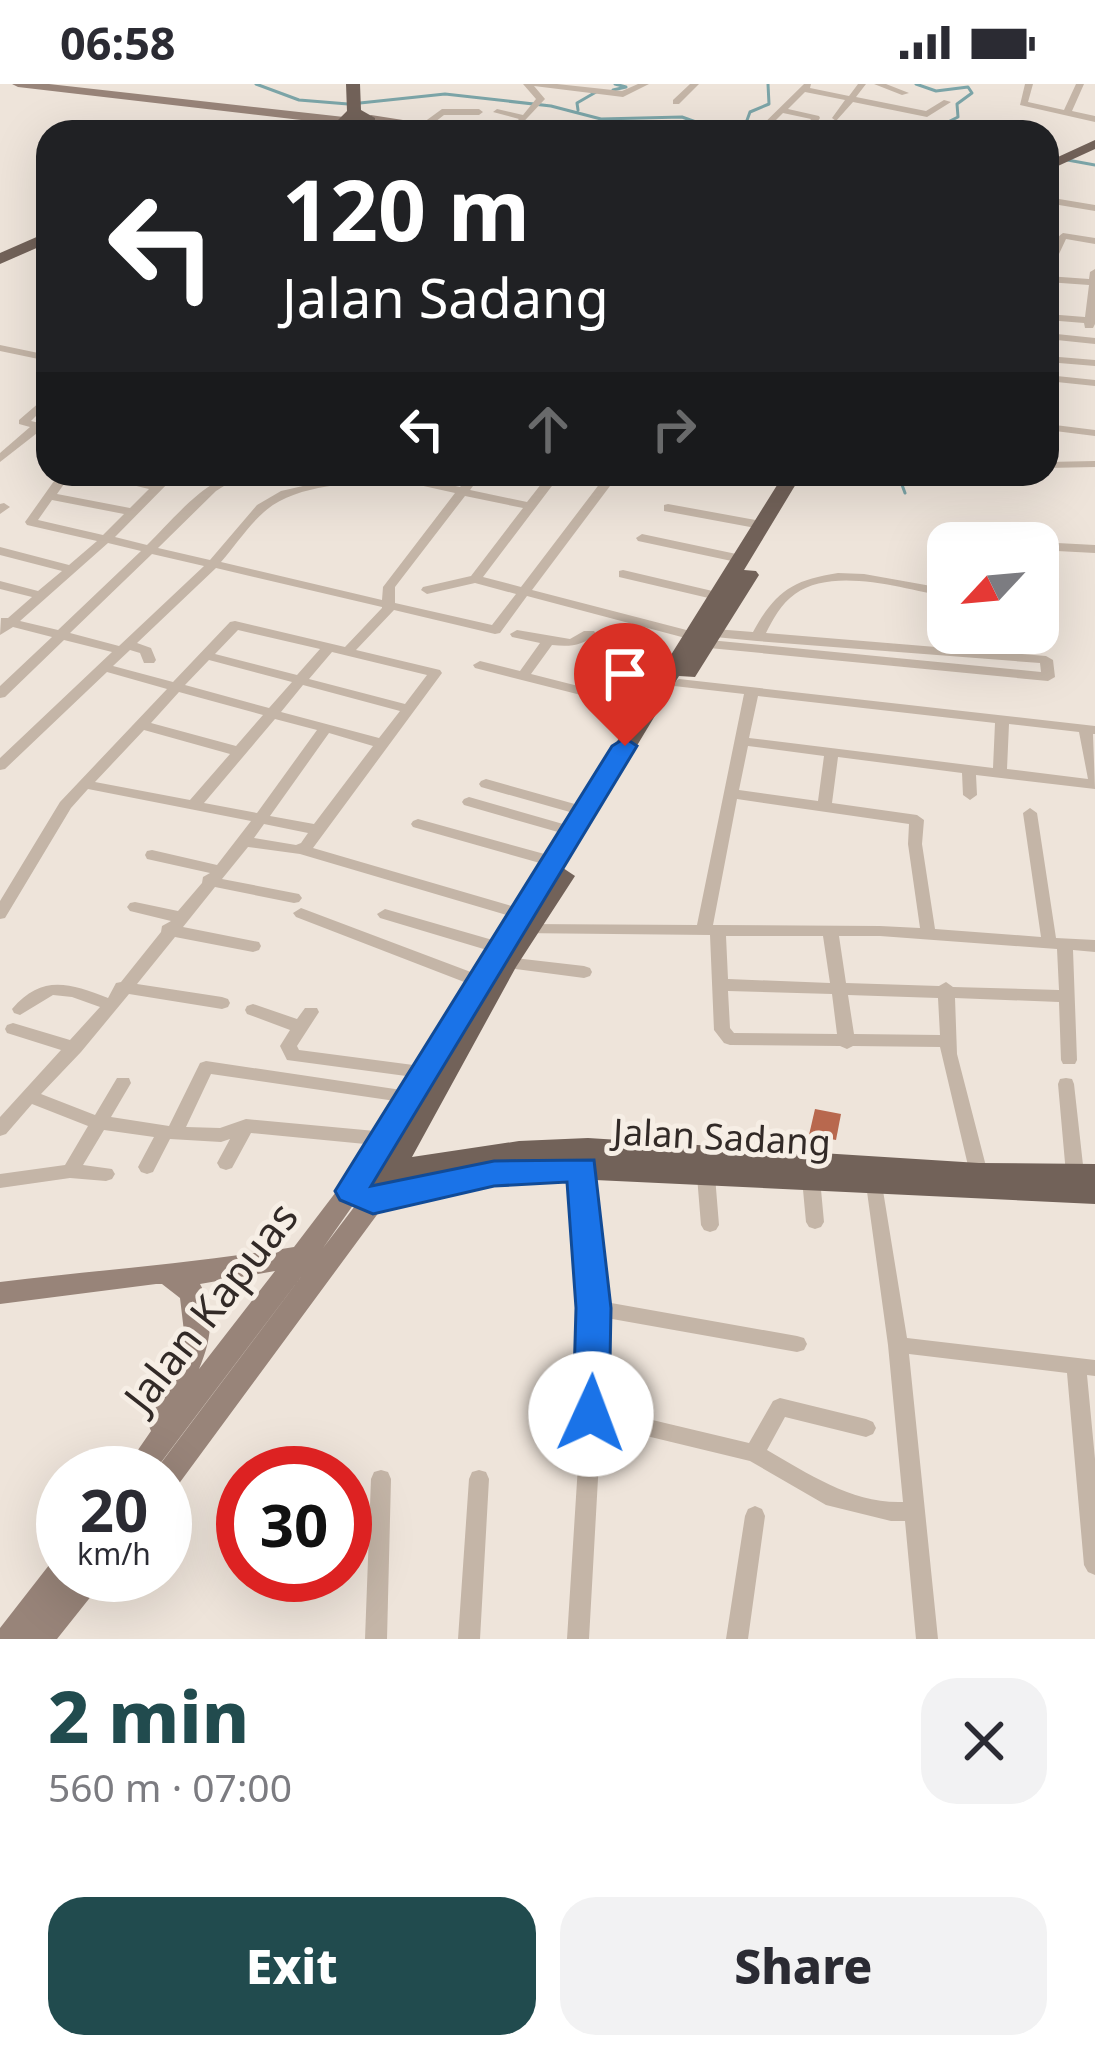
<!DOCTYPE html>
<html lang="en">
<head>
<meta charset="utf-8">
<style>
	:root { --surface:#fff; --page:#f2f2f3; --text:#2b2b33; --muted:#7c7c81; --accent:#214b4e }
	body { margin:0; font-family:"Noto Sans",sans-serif; background:var(--page); color:var(--text); height:100vh; display:flex; flex-direction:column; font-size:45px; white-space:nowrap }
	* { box-sizing:border-box; margin:0 }
	p { font-size:39px; color:var(--muted) }
	.icon { flex:none; width:66px; height:66px; fill:none; stroke:currentColor; stroke-width:2; stroke-linecap:round; stroke-linejoin:round }
	.map { position:relative; height:1555px; overflow:hidden }
	.panel { display:flex; flex-direction:column; background:var(--surface); flex:1 }
	.panel>* { flex:none }
	.banner { position:absolute; left:36px; top:36px; width:1023px; height:366px; border-radius:36px; box-shadow:0 12px 48px #0002; background:#202124; color:#fff; overflow:hidden }
	.needle { width:78px; rotate:244deg }
	.buttons { position:absolute; left:927px; top:438px; display:grid; gap:24px }
	.buttons a { display:grid; place-items:center; width:132px; height:132px; border-radius:24px; background:var(--surface); box-shadow:0 12px 48px #0002; font-size:60px }
	.speed { position:absolute; left:36px; top:1362px; display:flex; gap:24px; font-size:60px; font-weight:700; text-align:center }
	.speed>* { display:grid; place-content:center; width:156px; height:156px; border-radius:50%; background:var(--surface); box-shadow:0 12px 48px #0002; line-height:1 }
	.speed small { font-size:30px; font-weight:400 }
	.speed .limit { border:18px solid #d22; background:#fff; color:#111 }
	.pin { position:absolute; display:grid; place-items:center; width:102px; height:102px; color:#fff; margin:-123px -51px; border-radius:50% 50% 50% 0; rotate:-45deg; box-shadow:0 0 12px #0007 }
	.pin .icon { rotate:45deg }
	.me { position:absolute; width:132px; margin:-66px; rotate:2deg; stroke-linejoin:round; filter:drop-shadow(0 0 9px #0008) }
	.turn { display:flex; align-items:center; gap:42px; height:252px; padding:0 48px; font-size:54px }
	.turn .icon { width:156px; height:156px; stroke-width:2.5 }
	.turn b { display:block; font-size:84px; line-height:102px }
	.lanes { display:flex; align-items:center; height:114px; padding:0 48px; background:#0003; justify-content:center; gap:60px; direction:ltr }
	.lanes .off { opacity:.35 }
	.round { display:grid; place-items:center; flex:none; width:126px; height:126px; border-radius:36px; background:var(--page) }
	.overview { display:flex; align-items:center; justify-content:space-between; height:204px; padding:0 48px }
	h1 { font-size:72px; font-weight:800; line-height:90px; color:var(--accent) }
	.primary-button { display:flex; gap:24px; margin-top:auto; padding:24px 48px }
	.primary-button a { flex:1; height:138px; border-radius:36px; background:var(--accent); color:#fff; font-size:48px; font-weight:800; line-height:138px; text-align:center }
	.primary-button a+a { background:var(--page); color:var(--text) }
	.status { display:flex; justify-content:space-between; align-items:center; height:84px; padding:0 60px; background:var(--surface); direction:ltr }
	.status svg { height:33px; fill:currentColor }
	.map>svg:first-child { display:block }
	.lines { fill:none; stroke-linecap:round; stroke-linejoin:round }
	.stream { stroke:#7ca5a8; stroke-width:3 }
	.building { fill:#b8684e }
	.street { fill:#c4b5a7; fill-rule:evenodd }
	.secondary { fill:#988479; fill-rule:evenodd }
	.primary { fill:#726259; fill-rule:evenodd }
	.route { fill:#1a73e8; stroke:#114b97; stroke-width:3 }
	.labels { text-anchor:middle; stroke-width:10; stroke-linejoin:round; paint-order:stroke }
	.street-label { font-size:36px; fill:#322a27; stroke:#f6eee5 }
	.near-street-label { font-size:42px; fill:#322a27; stroke:#f6eee5 }
</style>
</head>
<body>
<div class="status"><b>06:58</b><svg viewBox="0 0 49 12"><path d="M0 12V9h3v3zM5 12V6h3v6zM10 12V3h3v9zM15 12V0h3v12zM26 1h20v11H26zM47 4h2v5h-2z"/></svg></div>
<div class="map">
<svg width="1095" height="1555" viewBox="0 0 1095 1555">
	<rect width="100%" height="100%" fill="#eee4da"/>
	<g class="lines">
		<path class="stream" d="M256,0L299,16L348,20
			M916,0L936,7L968,3L972,9L957,20L958,33L928,48
			M613,6L626,3L615,0
			M360,19L445,10L551,22L601,35L682,33L721,47L746,39L750,28L769,20L768,0
			M578,26L577,19L596,8
			M1047,59L1051,73L1095,81
			M898,390L905,409"/>
	</g>
	<path class="building" d="M815,1025L841,1030L836,1056L809,1051Z"/>
	<g class="lines">
		<path class="street" d="M523,0H557L622,7L638,0H649L623,13L534,2L545,15L514,48H505L519,35L493,28L497,25L523,31L536,15Z
			M690,0H699L679,20H673V16Z
			M804,0H811L810,4L849,12L858,0H866L856,13L926,27L944,16L951,18L927,33L853,18L836,37L832,34L845,16L805,8L788,25L819,32L820,34L810,48H802L811,35L783,29L764,48H755Z
			M874,0H886L909,9L902,11Z
			M1025,0H1033L1028,18L1064,26L1076,0H1084L1072,27L1095,32V38L1020,21Z
			M442,25H479L483,28L479,31H444L426,45H420V41Z
			M1047,113L1095,121V127L1047,119Z
			M1063,149L1095,154V160L1066,155L1052,185L1047,188C1047,174 1051,157 1063,149Z
			M1095,185V240L1093,244H1085L1084,239L1047,236V230L1085,233L1089,201L1047,198V192L1089,195L1090,188Z
			M1047,249L1095,254V260L1047,255Z
			M0,261L48,271V277L0,267Z
			M1047,272L1095,276V282L1047,278Z
			M1047,291L1095,296V302L1047,297Z
			M48,311V320L31,337L48,341V347L41,346L0,378V369L30,343L19,340V336Z
			M1047,340L1095,346V352L1047,346Z
			M1095,377V383L1047,384V378Z
			M59,390H71L57,410L130,424L149,405L95,392L93,390H114L155,400L164,390H177L115,453L147,461C172,437 208,390 243,390L216,407L158,464L210,476L257,421L281,407L316,399L310,390H322L326,397L399,390L460,403L470,390H482L470,406L527,418L549,390H561L483,493L521,503L607,390H619L532,506L698,549L700,552L693,556L527,512L500,549L495,550L394,526L356,566L440,586L442,589L313,764L525,826L528,830L525,834L520,835L300,770L248,763L222,795L299,810L302,814L299,818L294,819L215,803L183,843L259,858L261,862L259,866L253,868L175,853L137,900L222,913L228,915L230,919L228,923L222,925L129,910L81,968L41,1010L95,1031L117,994H129L131,999L111,1033L169,1042L200,979L206,977L415,1008L418,1013L415,1018L409,1019L211,990L186,1043L220,1044L246,1035L386,1048L392,1050L395,1055L392,1060L386,1062L251,1049L232,1084L226,1086L220,1084L217,1079L230,1055L221,1058L170,1055L153,1088L147,1090L141,1088L138,1083L154,1053L104,1046L83,1081L112,1085L115,1090L112,1095L106,1097L70,1094L0,1104V1090L65,1081L88,1042L32,1020L6,1050L0,1052V1033L61,966L7,949L5,945L7,941L13,939L70,956L100,923L72,913L53,911L20,931L14,929L12,925C42,890 69,899 108,914L116,899L121,898L161,848L162,842L171,837L130,827L127,823L130,819L135,818L178,827L202,799L203,793L210,789L147,775L145,771L147,767L152,766L217,781L251,737L88,705L71,724L5,834L0,835V817L60,718L167,605L107,588L5,685L0,686V674L112,568L64,556L5,613L0,614V602L52,553L13,543L0,551L1,534H8L32,513L0,505V497L38,507L62,487L0,471V463L69,481L97,457L27,441L25,438ZM392,395L455,409L383,503L382,516L221,478C235,462 248,442 264,428C296,399 352,401 392,395ZM465,412L523,424L471,492L423,503L421,506L427,510L475,499L516,510L492,541L395,519V503ZM52,416L124,430L103,451L38,436ZM108,459L141,467L58,546L20,537ZM152,470L204,482L119,562L70,549ZM216,484L382,523V524L345,563L235,537L230,538L173,598L113,582L130,566L140,569L144,579H154L156,576L151,564L137,559ZM238,546L320,565L297,591L215,570ZM332,568L427,591L405,620L309,595ZM209,576L292,598L269,624L185,601ZM303,601L400,627L379,654L281,628ZM179,608L263,631L236,662L151,639ZM275,635L317,646L257,729L204,719ZM144,646L230,670L190,716L95,698ZM329,649L373,662L314,740L270,732ZM264,740L308,749L301,759L296,761L254,754Z
			M4,419L10,423L0,430V420Z
			M668,420L761,437L767,441L761,445L664,427V421Z
			M970,446L976,450L977,459H965L964,450Z
			M642,450L741,471L747,475L741,479L638,457L636,454Z
			M1038,458L1095,461V469L1038,466V459H1035Z
			M623,486L721,509L723,512L717,516L619,493V487Z
			M838,489L864,490L948,505V513C904,505 834,482 795,510C781,520 773,535 766,549L1046,572L1053,576L1055,593L1048,597L709,564L702,560L709,556L1041,588L1040,579L757,557L715,553L708,549L715,545L753,548C775,508 792,496 838,489Z
			M517,546L570,555L584,547H594L596,550C582,562 570,563 552,561L531,590L653,621L655,624L648,628L475,584L473,581L480,577L520,587L540,559L512,553L510,550Z
			M679,595L1095,642V650H1093L1095,705L976,691L977,711L970,716L963,711L962,689L838,673L832,719L917,731L924,736L922,760L935,845L1041,853L1023,729L1030,724L1037,729L1056,854L1095,856V868L1073,866L1077,976L1075,980H1063L1061,976L1059,918L955,914L957,970L988,1090L985,1095L979,1097L973,1095L970,1090L940,963L853,962L847,965L840,962L730,961L724,959L714,946L710,851L517,849L515,845L523,840L697,841L744,610L674,602L672,599ZM758,612L995,639L993,684L749,654ZM1009,640L1079,648L1088,695L1007,685ZM748,662L824,672L818,717L739,706ZM737,715L909,740L908,760L920,844L880,842L713,841ZM726,852H823L830,899L728,895ZM839,852H880L1057,865L1059,906L953,903L946,898L939,902L846,899ZM728,907L832,910L837,950L734,949L730,944ZM848,911L938,914L940,951L854,950Z
			M486,695L589,724L591,727L584,732L481,703L479,700L481,697Z
			M469,713L577,744L579,747L572,752L464,721L462,718L464,715Z
			M418,735L559,774L562,778L554,783L413,743L411,740L413,737Z
			M301,824L484,893L486,897L484,901H472L296,833L293,829Z
			M385,825L503,859L505,863L497,869L380,834L377,830Z
			M506,873L584,882L590,884L592,888L590,892L584,894L500,883L498,879L500,875Z
			M253,920L297,935L305,924H317L319,928L297,962L299,966L421,982L427,984L429,988L427,992L421,994L287,976L280,962L290,946L247,930L245,926L247,922Z
			M1066,994L1072,995L1074,1000L1084,1090L1081,1095L1075,1097L1069,1095L1066,1090L1058,1000L1060,995Z
			M583,1073L589,1075L592,1080L600,1217L797,1252L804,1254L807,1260L804,1266L797,1268L601,1233L604,1287L602,1324L749,1359L773,1317L780,1314L866,1335L873,1338L876,1344L873,1350L866,1353L785,1333L767,1366C809,1390 853,1420 903,1418L888,1261L865,1093L868,1088L874,1086L880,1088L907,1254L1095,1276V1292L1087,1291L1095,1375V1491L1088,1488L1084,1481L1067,1289L909,1270L938,1555H916L905,1437H891L826,1421L750,1377L601,1341L589,1555H567L584,1287L574,1080L577,1075Z
			M706,1085L712,1087L715,1092L719,1141L716,1146L710,1148L704,1146L701,1141L697,1092L700,1087Z
			M811,1088L817,1090L820,1095L824,1138L821,1143L815,1145L809,1143L806,1138L802,1095L805,1090Z
			M381,1386L388,1388L391,1395L387,1555H365L371,1395L374,1388Z
			M479,1386L486,1388L489,1395L480,1555H458L469,1395L472,1388Z
			M755,1422L762,1425L765,1432L748,1555H726L745,1432L748,1425Z"/>
		<path class="secondary" d="M12,0H49L344,33L350,37L344,41L18,3Z
			M371,31L454,44L460,48H431L367,38L365,35Z
			M351,1097L360,1100L363,1107L323,1164L364,1110L373,1107L382,1110L386,1117L382,1124L175,1405L165,1409V1389L155,1387L310,1181L153,1389H122L151,1347L148,1340L185,1256L180,1214L162,1200H156L0,1220V1198C98,1186 196,1179 294,1163L342,1100ZM275,1187L199,1285C211,1257 216,1228 200,1200Z
			M63,1472V1491H105L100,1501L57,1555H0V1544L53,1476Z"/>
		<path class="primary" d="M346,0H360L361,26L375,34V40H339L337,37L347,27Z
			M1095,56V65L1047,87V78Z
			M48,148V159L0,180V169Z
			M784,390H802L744,486L756,487L759,491L695,593L679,592L563,784L575,792L516,883L412,1073L519,1057L588,1054L979,1079L1095,1080V1120L553,1094L494,1100L373,1128L341,1115L337,1107L341,1099Z"/>
	</g>
	<path class="route" d="M625,654L637,662L371,1102L494,1077L594,1076L611,1224L609,1330L604,1341L591,1345L579,1341L573,1330L576,1224L567,1098L494,1102L373,1130L340,1116L335,1107L612,662Z"/>
	<g class="labels">
		<g class="street-label">
			<text transform="translate(722 1053) rotate(3)" y="13">Jalan Sadang</text>
		</g>
		<g class="near-street-label">
			<text transform="translate(211 1223) rotate(-52)" y="15">Jalan Kapuas</text>
		</g>
	</g>
</svg>
<div class="buttons">
<a><svg class="needle" viewBox="-14 -14 28 28"><path d="M0-13l5 13h-10z" fill="#e53935"/><path d="M0 13l5-13h-10z" fill="#7c7c81"/></svg></a>
</div>
<div class="speed"><div>20<small>km/h</small></div><div class="limit">30</div></div>
<div class="pin" style="left:625px;top:662px;background:#d93025"><svg class="icon" aria-label="arrive" viewBox="0 0 24 24"><path d="M6 21V4h12l-3 4 3 4H6"/></svg></div>
<svg class="me" style="left:591px;top:1330px" viewBox="-20 -20 40 40"><circle r="19" fill="#fff"/><path d="M0-13L10 11 0 6-10 11z" fill="#1a73e8"/></svg>
<div class="banner">
<div class="turn"><svg class="icon" aria-label="left" viewBox="0 0 24 24"><path d="M17 20v-9H6M10 6l-5 5 5 5"/></svg><div><b>120 m</b>Jalan Sadang</div></div>
<div class="lanes"><svg class="icon" aria-label="left" viewBox="0 0 24 24"><path d="M17 20v-9H6M10 6l-5 5 5 5"/></svg><svg class="icon off" aria-label="ahead" viewBox="0 0 24 24"><path d="M12 20V5M6 11l6-6 6 6"/></svg><svg class="icon off" aria-label="right" viewBox="0 0 24 24"><path d="M7 20v-9h11M14 6l5 5-5 5"/></svg></div>
</div>
</div>
<section class="panel">
<div class="overview"><div><h1>2 min</h1><p>560 m · 07:00</p></div><a class="round"><svg class="icon" aria-label="close" viewBox="0 0 24 24"><path d="M6 6l12 12M18 6L6 18"/></svg></a></div>
<div class="primary-button"><a>Exit</a><a>Share</a></div>
</section>
</body>
</html>
